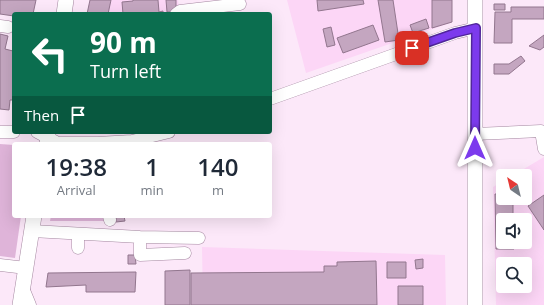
<!DOCTYPE html>
<html lang="en">
<head>
<meta charset="utf-8">
<style>
	:root { --surface:#fff; --page:#f2f2f3; --text:#1f2937; --muted:#747a83 }
	body { margin:0; font-family:"Open Sans",sans-serif; background:var(--page); color:var(--text); height:100vh; display:flex; flex-direction:column; font-size:15px; white-space:nowrap }
	* { box-sizing:border-box; margin:0 }
	p { font-size:13px; color:var(--muted) }
	.icon { flex:none; width:22px; height:22px; fill:none; stroke:currentColor; stroke-width:2; stroke-linecap:round; stroke-linejoin:round }
	.map { position:relative; flex:1; overflow:hidden }
	.drawer { position:absolute; left:12px; top:142px; width:260px; height:76px; display:flex; flex-direction:column; background:var(--surface); border-radius:4px; box-shadow:0 4px 16px #0002 }
	.drawer>* { flex:none }
	.hud { position:absolute; left:12px; top:12px; width:260px; height:122px; border-radius:4px; box-shadow:0 4px 16px #0002; background:#0b6e4f; color:#fff; overflow:hidden }
	.needle { width:26px; rotate:325deg }
	.controls { position:absolute; left:496px; top:169px; display:grid; gap:8px }
	.controls a { display:grid; place-items:center; width:36px; height:36px; border-radius:4px; background:var(--surface); box-shadow:0 4px 16px #0002; font-size:20px }
	.pin { position:absolute; display:grid; place-items:center; width:34px; height:34px; color:#fff; margin:-17px; border-radius:8px; box-shadow:0 2px 6px #0006 }
	.me { position:absolute; width:44px; margin:-22px; rotate:0deg; stroke-linejoin:round; filter:drop-shadow(0 0 3px #0008) }
	.turn { display:flex; align-items:center; gap:14px; height:84px; padding:0 12px; font-size:18px }
	.turn .icon { width:52px; height:52px; stroke-width:2.5 }
	.turn b { display:block; font-size:28px; line-height:34px }
	.then { display:flex; align-items:center; height:38px; padding:0 12px; background:#0003; gap:8px; font-size:15px }
	.eta { display:flex; justify-content:space-evenly; align-items:center; height:68px; text-align:center }
	.eta b { font-size:24px; font-weight:600; line-height:28px }
	.map>svg:first-child { display:block }
	.built { fill:#fcd6f6; fill-rule:evenodd }
	.green { fill:#dfb4d9 }
	.building { fill:#c4a6c0; stroke:#92768e }
	.lines { fill:none; stroke-linecap:round; stroke-linejoin:round }
	.minor-casing { stroke:#a487a0; stroke-width:13 }
	.major-casing { stroke:#a487a0; stroke-width:16 }
	.minor { stroke:#fff; stroke-width:12 }
	.major { stroke:#fff; stroke-width:15 }
	.route-casing { stroke:#51269a; stroke-width:10 }
	.route { stroke:#7c3aed; stroke-width:7 }
</style>
</head>
<body>
<div class="map">
<svg width="544" height="305" viewBox="0 0 544 305">
	<rect width="100%" height="100%" fill="#fce8f9"/>
	<path class="built" d="M92,0H178L179,7L169,14H89Z
		M287,0H450V23L306,73Z
		M544,157V305H496L493,187L503,181V198H525V176H512ZM503,220H525V242H503ZM503,264H525V286H503Z
		M202,247L445,255L446,305H203Z"/>
	<path class="green" d="M0,144L14,145V216H21L15,258L0,256Z
		M51,216H104V221H50Z"/>
	<path class="building" d="M0,0H36L33,14H14V16L0,14Z
		M90,0H111L108,14H87Z
		M133,0H158L159,12L163,11V14H123L122,2L133,1Z
		M166,0H176V12H167Z
		M317,0H363L364,4L318,11Z
		M378,0H393L399,40L385,42Z
		M432,0H452V22L432,28Z
		M494,4H505V10H494Z
		M511,7H544V19H512V43H494L495,12H511Z
		M426,19L429,28L413,33L410,25Z
		M373,25L379,40L343,53L337,38Z
		M331,27L335,45L327,47L323,29Z
		M0,34L8,36L5,49L13,51L14,44V100H10L9,110L0,109Z
		M544,35V47L540,50L529,46Z
		M521,56L525,61L509,74H494V64H509Z
		M495,194H503V198H513V220H503V242H514V249H496Z
		M544,195V230L528,206Z
		M116,216H124L125,221L116,222Z
		M128,255H135L136,264H128Z
		M423,259V268L416,269L415,260Z
		M376,261L377,305H191V273L324,272V266H337V262Z
		M387,262H406V278H387Z
		M190,270V305H165V271Z
		M136,272L135,292H86V285L46,287L48,273Z
		M398,286H423V305H398Z"/>
	<g class="lines">
		<defs>
			<path id="minor" d="M176,14L180,11L240,4
				M0,26L8,27
				M270,99L455,33L476,28
				M0,132H14
				M37,132L58,143H98L132,141L169,132
				M475,134L541,131L544,149
				M109,216L110,220
				M32,231L140,237L199,238
				M78,234V248
				M140,237V255L185,253
				M0,265L26,268
				M23,288L30,305"/>
			<path id="major" d="M64,14L66,0
				M47,144L48,132
				M20,305L34,216
				M475,305V0"/>
		</defs>
		<use href="#minor" class="minor-casing"/>
		<use href="#major" class="major-casing"/>
		<use href="#minor" class="minor"/>
		<use href="#major" class="major"/>
	</g>
	<g class="lines">
		<defs>
			<path id="route" d="M412,48L455,33L476,28L475,148"/>
		</defs>
		<use href="#route" class="route-casing"/>
		<use href="#route" class="route"/>
	</g>
</svg>
<div class="controls">
<a><svg class="needle" viewBox="-14 -14 28 28"><path d="M0-13l5 13h-10z" fill="#e53935"/><path d="M0 13l5-13h-10z" fill="#747a83"/></svg></a>
<a><svg class="icon" aria-label="sound" viewBox="0 0 24 24"><path d="M4 9h4l5-4v14l-5-4H4zM17 9q2 3 0 6"/></svg></a>
<a><svg class="icon" aria-label="search" viewBox="0 0 24 24"><circle cx="10" cy="10" r="6"/><path d="M15 15l6 6"/></svg></a>
</div>
<div class="pin" style="left:412px;top:48px;background:#d93025"><svg class="icon" aria-label="arrive" viewBox="0 0 24 24"><path d="M6 21V4h12l-3 4 3 4H6"/></svg></div>
<svg class="me" style="left:475px;top:148px" viewBox="-20 -20 40 40"><path d="M0-17L14 15 0 8-14 15z" fill="#7c3aed" stroke="#fff" stroke-width="4"/></svg>
<div class="hud">
<div class="turn"><svg class="icon" aria-label="left" viewBox="0 0 24 24"><path d="M17 20v-9H6M10 6l-5 5 5 5"/></svg><div><b>90 m</b>Turn left</div></div>
<div class="then">Then<svg class="icon" aria-label="arrive" viewBox="0 0 24 24"><path d="M6 21V4h12l-3 4 3 4H6"/></svg></div>
</div>
<section class="drawer">
<div class="eta">
<div><b>19:38</b><p>Arrival</p></div>
<div><b>1</b><p>min</p></div>
<div><b>140</b><p>m</p></div>
</div>
</section>
</div>
</body>
</html>
